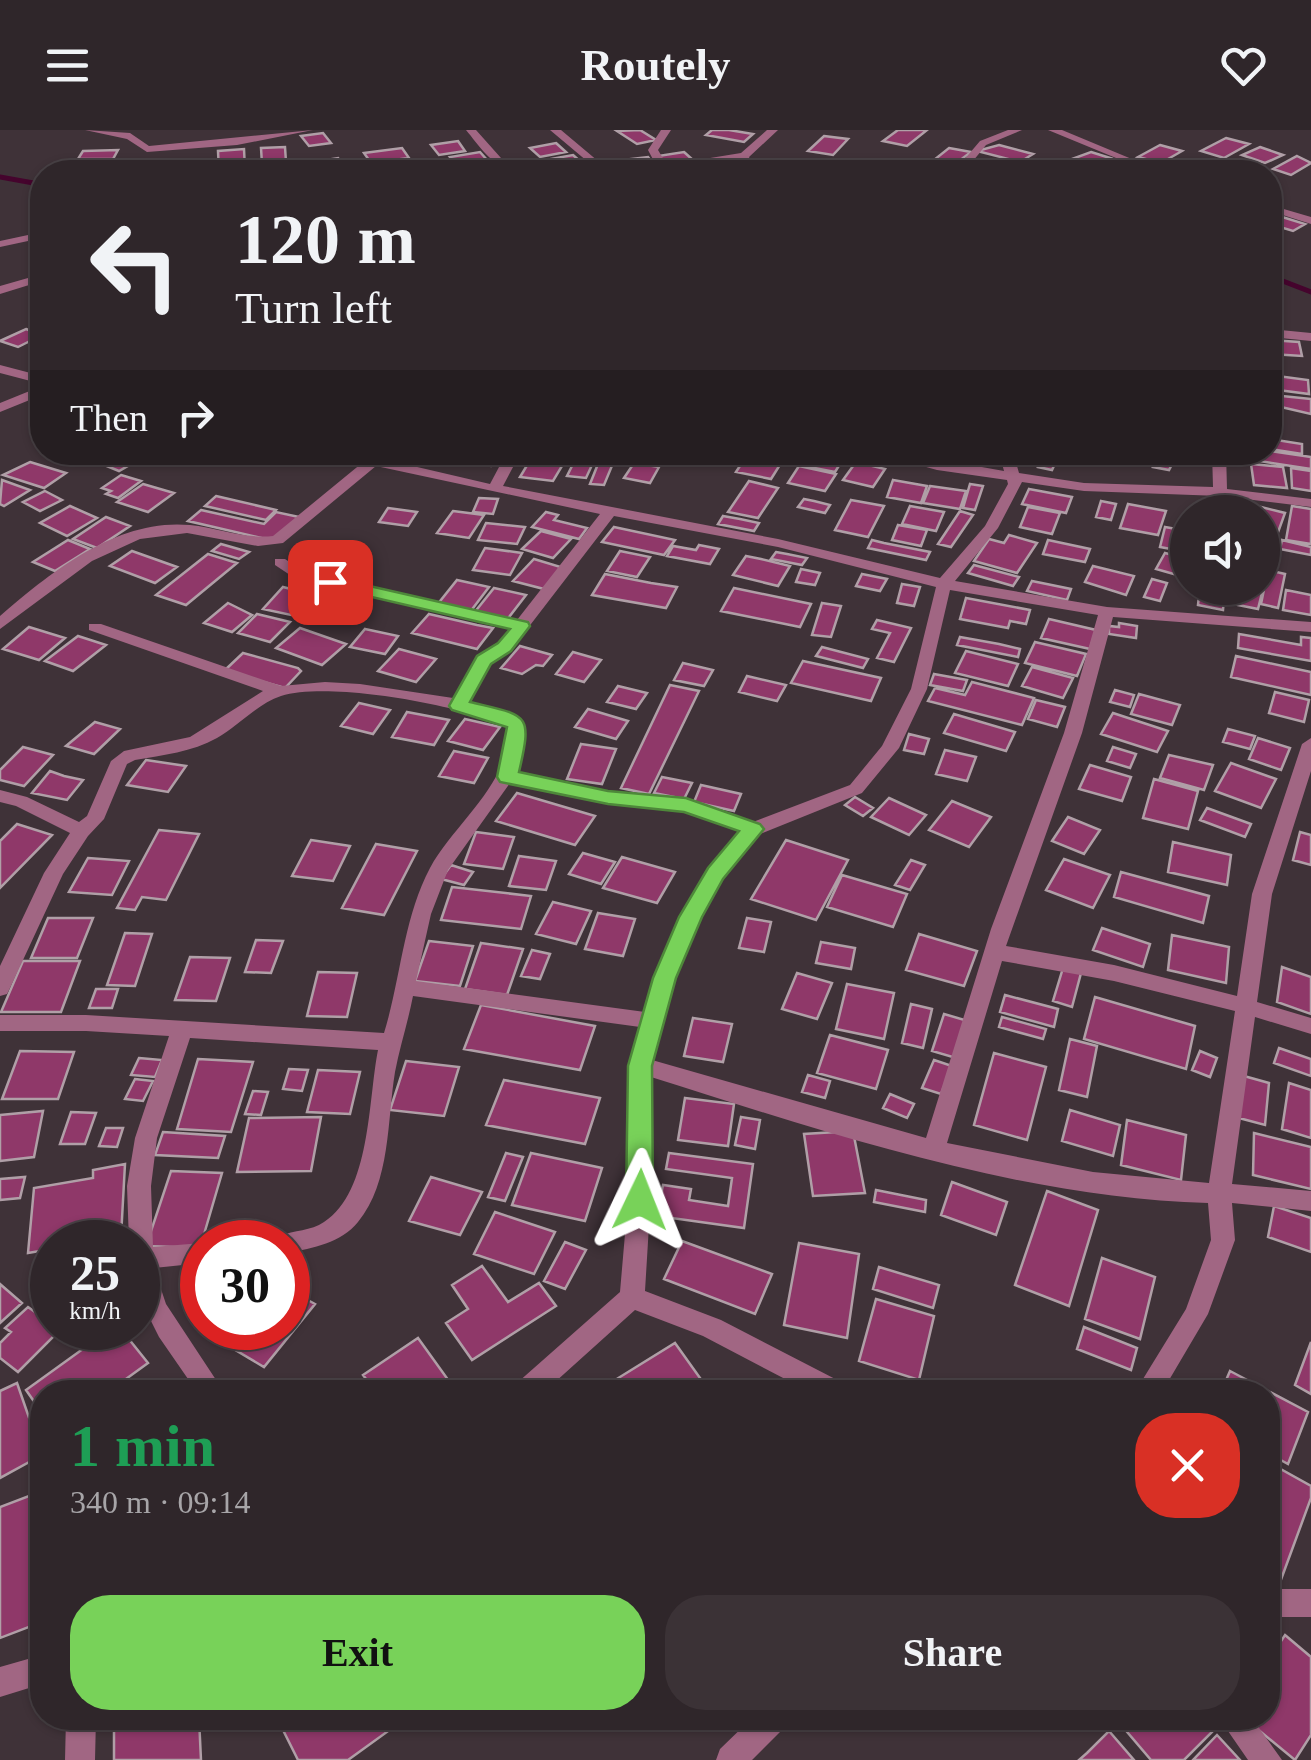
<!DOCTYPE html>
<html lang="en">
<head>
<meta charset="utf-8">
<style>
	:root { --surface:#2f262a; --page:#3b3236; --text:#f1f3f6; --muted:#a7a5a8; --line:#4a4347; --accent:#78d259 }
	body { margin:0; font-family:Georgia,serif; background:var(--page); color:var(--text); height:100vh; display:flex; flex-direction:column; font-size:38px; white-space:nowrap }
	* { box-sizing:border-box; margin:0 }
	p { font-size:32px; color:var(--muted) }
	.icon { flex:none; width:55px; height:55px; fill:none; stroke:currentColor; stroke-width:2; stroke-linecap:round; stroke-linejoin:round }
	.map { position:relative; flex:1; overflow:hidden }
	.details { position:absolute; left:30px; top:1250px; width:1250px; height:350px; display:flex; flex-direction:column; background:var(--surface); border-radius:40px; box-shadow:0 2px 8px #0004,0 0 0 2px var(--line) }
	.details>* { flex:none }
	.hud { position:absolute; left:30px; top:30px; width:1252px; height:305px; border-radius:40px; box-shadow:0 2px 8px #0004,0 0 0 2px var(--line); background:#2f262a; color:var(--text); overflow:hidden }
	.controls { position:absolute; left:1170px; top:365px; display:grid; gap:20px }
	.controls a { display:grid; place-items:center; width:110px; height:110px; border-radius:50%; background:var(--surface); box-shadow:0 2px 8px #0004,0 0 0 2px var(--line); font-size:50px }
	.speed { position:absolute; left:30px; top:1090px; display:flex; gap:20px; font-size:50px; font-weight:700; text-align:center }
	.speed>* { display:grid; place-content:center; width:130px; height:130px; border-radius:50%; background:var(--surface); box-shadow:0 2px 8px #0004,0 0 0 2px var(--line); line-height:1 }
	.speed small { font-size:25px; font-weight:400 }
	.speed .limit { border:15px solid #d22; background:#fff; color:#111 }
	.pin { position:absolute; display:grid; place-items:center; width:85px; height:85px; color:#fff; margin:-42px; border-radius:20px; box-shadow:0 5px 15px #0006 }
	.me { position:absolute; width:110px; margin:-55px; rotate:2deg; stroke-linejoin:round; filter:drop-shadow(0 0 8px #0008) }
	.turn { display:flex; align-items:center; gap:35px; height:210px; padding:0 40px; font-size:45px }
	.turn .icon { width:130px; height:130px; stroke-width:2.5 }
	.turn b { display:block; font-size:70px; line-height:85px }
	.then { display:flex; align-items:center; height:95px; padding:0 40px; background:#0003; gap:20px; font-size:38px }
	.round { display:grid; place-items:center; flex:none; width:105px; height:105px; border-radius:40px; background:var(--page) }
	.headline { display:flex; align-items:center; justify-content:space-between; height:170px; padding:0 40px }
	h1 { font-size:60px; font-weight:700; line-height:75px; color:#1e9e55 }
	.action { display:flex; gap:20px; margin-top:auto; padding:20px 40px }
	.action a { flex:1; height:115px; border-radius:40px; background:var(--accent); color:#111; font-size:40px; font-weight:700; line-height:115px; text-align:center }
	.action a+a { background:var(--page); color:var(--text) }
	header { display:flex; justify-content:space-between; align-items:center; height:130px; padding:0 40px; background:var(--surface); font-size:45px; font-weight:700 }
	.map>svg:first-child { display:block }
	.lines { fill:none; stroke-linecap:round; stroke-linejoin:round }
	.stream { stroke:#45042d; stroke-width:5 }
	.building { fill:#8f3869; stroke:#b09fa7; stroke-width:2.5 }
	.street { fill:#a16683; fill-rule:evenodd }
	.route { fill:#78d259; stroke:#4e883a; stroke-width:2.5 }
</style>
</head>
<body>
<header><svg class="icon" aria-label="menu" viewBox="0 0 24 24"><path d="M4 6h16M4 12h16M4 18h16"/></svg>Routely<svg class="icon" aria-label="heart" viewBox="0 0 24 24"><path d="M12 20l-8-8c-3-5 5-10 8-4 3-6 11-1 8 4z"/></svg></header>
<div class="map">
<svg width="1311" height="1630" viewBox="0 0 1311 1630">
	<rect width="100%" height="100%" fill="#3f3238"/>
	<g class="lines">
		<path class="stream" d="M0,47L39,54
			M1270,146L1311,162"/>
	</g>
	<path class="building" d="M640,0L656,10L637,14L617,1Z
		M712,0H729L753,4L744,12L706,5Z
		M898,0H927L907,16L883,11Z
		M323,3L331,13L309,16L301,6Z
		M824,6L848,9L833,25L808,21Z
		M1226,8L1249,14L1224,28L1201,21Z
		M458,11L465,21L439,25L431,15Z
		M556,13L566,22L540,27L530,18Z
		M999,15L1033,24L1020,32L977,21Z
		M1160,15L1182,21L1161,33L1138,27Z
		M285,17L286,32L262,34L261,18Z
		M1260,17L1283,25L1265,33L1242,25Z
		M402,18L409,28L371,33L364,23Z
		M949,18L971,22L955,34L934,30Z
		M244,19L245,40L219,42L218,21Z
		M118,20L113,29H78L83,21Z
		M480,22L487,30L457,35L450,27Z
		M684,22L694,31L668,35L658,26Z
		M1091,22L1110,28L1080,40L1061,33Z
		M573,25L582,33L536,41L528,33Z
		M1297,26L1311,33L1291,45L1273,39Z
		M648,27L654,35L620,39L614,31Z
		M338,28L344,37L300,42L295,35Z
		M787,32L805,36L820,39L813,42L773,41Z
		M1221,32L1245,38L1238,42H1203Z
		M1279,86L1305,94L1293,101L1270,94Z
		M26,199L42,205L18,217L0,211Z
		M1270,210L1299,212L1302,226L1271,224Z
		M1270,245L1308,250L1309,264L1270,259Z
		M1282,266L1311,269V284L1281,277Z
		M1270,309L1302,314V324L1270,319Z
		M1270,321L1311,327V339L1259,331V322Z
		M106,322H140L147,325L119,341L92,330Z
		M535,322L568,326L553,351L520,347Z
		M579,322H598L586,348L567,346Z
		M749,322H788L771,349L736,342Z
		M807,322H829L845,326L835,342L799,335Z
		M947,322H987L981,334L945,327Z
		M1045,322L1060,323L1052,340L1038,337Z
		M1160,322L1178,323L1169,340L1153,337Z
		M457,323L488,328L499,326L491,336L452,330Z
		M602,324L616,326L604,355L590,354Z
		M30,332L66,343L44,358L3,345Z
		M856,332L885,339L873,357L843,350Z
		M634,333L659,337L650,353L624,348Z
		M1251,334L1283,337L1287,358L1254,355Z
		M799,336L836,344L825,361L788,353Z
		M1291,338L1311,341V361L1292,358Z
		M121,345L141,351L118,368L106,364L111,361L102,358Z
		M2,350L30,360L4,376L0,374Z
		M893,350L927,356L921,373L887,367Z
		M749,351L778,358L758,388L728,382Z
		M143,354L174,363L148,382L117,372Z
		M970,354L983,356L975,380L963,378Z
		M930,356L966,361L960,379L923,373Z
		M1029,359L1072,367L1066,383L1022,374Z
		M45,361L62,370L40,381L23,372Z
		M216,366L276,380L266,390L205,376Z
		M479,368L498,369L493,384L473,382Z
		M804,369L814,371L830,375L825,383L798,377Z
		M851,370L884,376L868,407L835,400Z
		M1101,371L1116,374L1111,390L1096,387Z
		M1128,374L1166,381L1158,405L1120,398Z
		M1253,375L1285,383L1272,419L1262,416V382H1250Z
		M70,376L97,388L67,406L40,393Z
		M910,376L944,382L936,401L902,394Z
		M1292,376L1311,379V414L1286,410Z
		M1028,377L1060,383L1052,404L1020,397Z
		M388,378L417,382L408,396L379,392Z
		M201,380L264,394L276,382L299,387L274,411L188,391Z
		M453,381L484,385L469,408L437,403Z
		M960,381L973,385L951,417L938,414Z
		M546,382L558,385L554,390L587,398L579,409L532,397Z
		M723,386L740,389L759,393L754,401L718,394Z
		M106,387L130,396L97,418L73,409Z
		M486,393L525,397L517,414L478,410Z
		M898,395L927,400L921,416L892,410Z
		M614,397L675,410L664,425L602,412Z
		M1165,397L1188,401L1187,422L1160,417Z
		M541,401L571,409L553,428L522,419Z
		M1009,405L1037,413L1017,443L974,431L989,409L1004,413Z
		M68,410L90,419L55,441L33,432Z
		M872,410L884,413L930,422L926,430L868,418Z
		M1048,410L1090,419L1085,432L1043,424Z
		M1282,410L1311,417V425L1280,419Z
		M221,414L249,422L239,429L212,421Z
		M699,415L719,419L710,434L667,426L673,416L696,420Z
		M485,418L522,423L510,445L473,440Z
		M132,421L177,437L155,453L110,436Z
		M620,421L650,427L637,447L607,441Z
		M776,422L787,424L807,428L802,435L771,429Z
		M1165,423L1188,429V448L1156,439Z
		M208,424L237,433L186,475L156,465Z
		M746,426L761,429L790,436L778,456L733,445Z
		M534,429L564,438L544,459L513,451Z
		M1262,433L1269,434L1258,479L1228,473L1231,463L1242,465L1244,458H1262Z
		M974,435L1019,447L1013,456L968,443Z
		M1093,436L1134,446L1126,465L1085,452Z
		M801,439L820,443L815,455L796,452Z
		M1268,440L1285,444L1278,478L1261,474Z
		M605,444L651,453L677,457L666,478L592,465Z
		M862,444L887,449L880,461L856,456Z
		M1152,449L1167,453L1160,471L1144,467Z
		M457,450L489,457L470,482L437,475Z
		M1032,451L1071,459L1067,470L1027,461Z
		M902,454L920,457L914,476L897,473Z
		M283,457L311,464L291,485L263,479Z
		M494,458L526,465L506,491L474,483Z
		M734,458L811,474L800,497L721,481Z
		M1286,460L1311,465V485L1283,480Z
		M1199,465L1224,469L1223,480L1198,475Z
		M966,468L1030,480L1026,494L1010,491L1008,498L960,489Z
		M228,473L252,485L232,502L204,493Z
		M822,473L841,476L831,507L812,505Z
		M257,484L290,492L270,512L238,503Z
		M429,484L477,495L493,498L477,519L412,503Z
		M1049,489L1096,500L1090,519L1041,508Z
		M877,490L911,498L894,532L877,528L890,503L872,499Z
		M1119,493L1137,496L1136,508L1109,504V496L1119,497Z
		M29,497L65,508L39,530L3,519Z
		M300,498L346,514L322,535L276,518Z
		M365,499L398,506L385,524L350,517Z
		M1239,504L1301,515V507L1311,508V531L1238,518Z
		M78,506L106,515L73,541L45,531Z
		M960,507L999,514L1020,519L1018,527L957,515Z
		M1035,512L1086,524L1077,546L1025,533Z
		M520,516L552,525L543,536L536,535L522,544L501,538Z
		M822,517L868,529L863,538L816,526Z
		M399,519L425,526L436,529L416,552L378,541Z
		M966,521L1018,534L1008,556L955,543Z
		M573,522L601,530L584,552L556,544Z
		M243,523L298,538L301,541L285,558L224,541Z
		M1236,526L1311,542V565L1231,547Z
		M803,531L881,548L871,571L791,553Z
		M683,533L713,540L704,556L674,550Z
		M1032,537L1073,548L1063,568L1022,556Z
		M934,544L967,550L963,561L930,555Z
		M747,546L786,555L777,571L739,562Z
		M972,552L1034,568L1022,595L928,571L935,558L965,565Z
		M670,555L699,561L649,664L621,658Z
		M618,556L647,563L636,579L607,572Z
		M1115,560L1134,565L1130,577L1110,572Z
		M1275,562L1309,570L1304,592L1269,583Z
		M1139,564L1180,575L1172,595L1131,584Z
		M1036,570L1065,577L1057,597L1028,589Z
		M359,573L390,580L373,604L341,596Z
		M588,579L628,591L616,609L575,597Z
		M407,582L449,590L434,615L392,607Z
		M1113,583L1168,601L1157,622L1101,604Z
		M954,584L1015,602L1006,621L944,603Z
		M465,589L500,597L483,620L448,611Z
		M95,592L120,599L94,624L66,616Z
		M1228,599L1255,606L1250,619L1223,612Z
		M909,604L929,609L924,624L904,620Z
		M1258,608L1290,618L1281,640L1249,629Z
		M581,614L616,619L602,654L567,649Z
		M23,617L53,625L24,656L0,650V640Z
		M1113,617L1136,624L1130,638L1107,631Z
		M945,620L976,627L967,651L936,644Z
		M454,621L488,628L474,653L439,646Z
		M1169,625L1213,635L1204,660L1160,648Z
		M146,630L186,636L168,662L127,655Z
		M1231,633L1276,649L1261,678L1215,661Z
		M1090,635L1131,647L1122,671L1079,659Z
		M50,641L64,646L83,650L67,670L32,663Z
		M662,647L692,653L684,669L654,663Z
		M1154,649L1198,661L1188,699L1143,688Z
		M701,655L741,664L734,681L694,672Z
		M517,663L595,686L575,715L496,691Z
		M855,667L873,678L863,686L845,675Z
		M889,668L926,685L909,705L871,687Z
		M952,671L991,687L969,717L929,700Z
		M1207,678L1251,694L1245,707L1200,690Z
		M1068,687L1100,700L1084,724L1052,711Z
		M17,694L52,705L0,758V711Z
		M159,700L199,704L166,770L142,767L135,780L117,778Z
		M476,702L514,707L503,739L464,734Z
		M1300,702L1311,705V735L1293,730Z
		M311,710L350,716L333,751L292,746Z
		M786,710L848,730L816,790L751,769Z
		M1173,712L1231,725L1227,755L1168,742Z
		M376,714L417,721L384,785L342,778Z
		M583,723L615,732L601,754L569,744Z
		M519,726L556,731L546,760L509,756Z
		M622,727L675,742L657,773L603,758Z
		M88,728L129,731L112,765L69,762Z
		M1064,729L1110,745L1093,778L1046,760Z
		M911,730L925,735L910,760L895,755Z
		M451,735L473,742L464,755L441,749Z
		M1121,742L1209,766L1203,793L1114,767Z
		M842,745L907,764L893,797L827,777Z
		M452,757L531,766L521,799L441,790Z
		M553,772L591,781L576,814L536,804Z
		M598,783L635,789L623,826L585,819Z
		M48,788H93L77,828H31Z
		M747,788L771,792L764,822L739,818Z
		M1102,798L1150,814L1143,837L1093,820Z
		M125,803L152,804L135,856L107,855Z
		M919,804L977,821L964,856L906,840Z
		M1172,805L1229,817L1226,853L1168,840Z
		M256,810L283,811L271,843L245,842Z
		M429,811L473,816L460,856L415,851Z
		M821,812L855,818L851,839L816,833Z
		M481,813L523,819L507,865L465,859Z
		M532,820L550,824L540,849L521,846Z
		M190,827L230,828L216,871L175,870Z
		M23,831H80L61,882H1Z
		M1282,837L1311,847V884L1277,872Z
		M1063,838L1081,843L1072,877L1053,871Z
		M318,842L357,843L347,887L307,886Z
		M797,843L832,853L817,889L782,879Z
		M847,854L894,863L884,909L836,899Z
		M96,859H118L112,878H89Z
		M1005,865L1058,879L1054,897L1000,882Z
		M1095,867L1195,896L1186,939L1084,909Z
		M911,874L932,879L923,918L902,913Z
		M481,875L595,896L580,940L464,919Z
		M944,884L968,891L956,928L932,921Z
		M1002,887L1046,899L1043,909L999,897Z
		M693,888L732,894L723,932L684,926Z
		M830,905L888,920L876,959L817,943Z
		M1070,909L1097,916L1087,967L1059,960Z
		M1279,918L1311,929V946L1274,933Z
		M20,921L74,922L58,969H2Z
		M1200,921L1217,928L1210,947L1192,940Z
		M994,923L1046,937L1027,1010L974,995Z
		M139,928L162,930L155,947L131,945Z
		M198,929L253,932L231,1002L177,999Z
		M934,930L952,936L941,964L922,958Z
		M406,931L459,937L444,986L390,980Z
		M289,939L308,940L302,961L283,959Z
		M318,940L360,942L350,984L307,982Z
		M808,945L830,951L825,968L802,962Z
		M1244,946L1269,953L1265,995L1239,988Z
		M135,949L153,951L143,971L125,969Z
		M504,950L600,968L585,1014L486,995Z
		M1289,953L1311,960V1008L1282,999Z
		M253,961L268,962L261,985L245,984Z
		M890,964L914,974L907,988L883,978Z
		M685,968L734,974L728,1016L678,1010Z
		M1070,980L1120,995L1113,1026L1062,1011Z
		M43,981L34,1027L0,1031V985Z
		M71,982L96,983L85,1014H60Z
		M321,987L311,1041L237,1042L249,988Z
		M741,987L760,990L755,1019L735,1015Z
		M1127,990L1186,1005L1181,1050L1121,1035Z
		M106,998H123L117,1017L99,1016Z
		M853,1001L865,1063L813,1066L804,1004Z
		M163,1002L225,1006L218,1028L155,1025Z
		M1254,1003L1311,1017V1059L1253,1045Z
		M506,1023L523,1027L505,1071L488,1067Z
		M531,1023L602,1038L585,1091L512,1075Z
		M669,1023L753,1034L744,1098L657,1086L663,1055L691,1059L689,1070L728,1076L732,1048L666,1039Z
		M125,1034L121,1107L88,1112H52V1119L28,1123L34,1058L93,1048V1040Z
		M171,1041L222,1043L200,1118L146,1116Z
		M25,1047L20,1068L0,1070V1049Z
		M431,1047L482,1062L460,1105L409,1091Z
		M952,1052L1007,1072L996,1105L941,1085Z
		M876,1060L926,1070L925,1082L874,1072Z
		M1047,1061L1098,1080L1069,1176L1015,1155Z
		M1274,1076L1311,1088V1122L1268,1107Z
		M495,1082L555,1102L534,1144L474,1124Z
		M682,1111L772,1144L755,1184L664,1149Z
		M565,1112L586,1120L565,1159L544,1151Z
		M799,1113L859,1124L847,1208L784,1195Z
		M1102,1128L1155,1147L1140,1209L1085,1189Z
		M482,1136L508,1172L539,1153L556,1176L472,1230L446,1193L468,1179L452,1155Z
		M879,1137L939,1155L933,1178L873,1159Z
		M0,1154L22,1173L0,1193Z
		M288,1159L315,1174L264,1237L215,1208L224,1198H288Z
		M876,1169L934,1186L919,1250L859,1231Z
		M28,1177L60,1200L18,1242L0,1228V1213L11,1202L5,1198Z
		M1084,1197L1137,1218L1131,1240L1077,1219Z
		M112,1198H120L148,1233L108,1262H42V1283L26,1260Z
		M418,1208L454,1258L447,1262H376L363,1245Z
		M1311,1212V1264L1295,1255Z
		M675,1213L710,1262H612L607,1255Z
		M1230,1241L1308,1282L1288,1334L1268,1323V1262H1221Z
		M17,1253L42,1325L0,1348V1261Z
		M1268,1332L1311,1356V1368L1279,1455L1268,1448Z
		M42,1361V1492L0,1508V1377Z
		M1285,1505L1311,1527V1605L1295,1630L1244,1588H1268V1531Z
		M114,1588H199L201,1630H114Z
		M277,1588H385L391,1599L348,1630H298Z
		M1119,1588H1203L1214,1600L1184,1630H1151L1117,1590Z
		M1109,1601L1134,1630H1079L1087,1623Z
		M1217,1605L1240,1630H1193Z"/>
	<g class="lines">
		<path class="street" d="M85,0L130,3L149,16L313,0L237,15L147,22L127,9Z
			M466,0H476L501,28L521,42C496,42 481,18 466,0Z
			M550,0H561L611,42H600Z
			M661,0H671L658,20L667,35L741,23L767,0H778L749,27L755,42H745L740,30L664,42H637L657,37L648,20Z
			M1008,0H1022L986,15L973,31L981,42H971L963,31L980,11Z
			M1048,0H1062L1163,42H1150Z
			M1270,75L1311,87V94L1270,81Z
			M42,102V108L0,117V111Z
			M42,144V151L0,164V156Z
			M1270,199L1311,203V211L1270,207Z
			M0,235L42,246V254L0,243Z
			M42,256V265L0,282V273Z
			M326,322H353L490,354L507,322H521L503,356L778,409L940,448L985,396L1008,354L1007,350L937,340L872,322H898L1004,341L999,322H1013L1019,343L1084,353L1213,357L1212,322H1226L1227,359L1311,369V377L1220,366L1084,361L1022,352L998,398L955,451L1107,477L1311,492V502L1113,487L1082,603L1006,816L1114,835L1237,866L1252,764L1302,614L1311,608V641L1272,764L1257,872L1311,888V904L1255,887L1232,1054L1311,1061V1081L1232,1073L1235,1110L1208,1184L1162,1262H1135L1186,1179L1211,1110L1208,1073C1021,1068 828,1003 651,947L652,1046L645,1161L721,1190L843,1253L847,1262H810L703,1206L635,1180L544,1262H513L517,1253L620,1162L630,1046L629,935L640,897L413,866C408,892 400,916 395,942C387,990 391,1052 358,1092C341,1113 313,1118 288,1123V1112H276L280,1106C294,1100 311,1101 324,1092C371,1062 368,970 378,920L190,908L157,1008L151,1056L153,1117L202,1113V1133L154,1138L166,1174L224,1262H197L159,1207L138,1165V1112H129L127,1056L135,1008L169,906L86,901H0V885H86L384,903C401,848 403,789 430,738C455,692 512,653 508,597C461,575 330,551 281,566C257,574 238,596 217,608C192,622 163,625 135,630L127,634L104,689L88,706L63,744L10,858L7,864L0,866V836L44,743L70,703L16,676L0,672V660L27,667L79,692L87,686L111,631L124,621L190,607L263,561L89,500V494H101L281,556L325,552L360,554L453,568L478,526L499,514L511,499L296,449L275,435V429H285L306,443L517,490L600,384L376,336L283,413L258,416L187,403L140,409L92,431L0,499V486C51,442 117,388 190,395C218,398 244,409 273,406L362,333ZM614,386L778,417L936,457L911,559L882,616L850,655L753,692L686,669L608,661L516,643L526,611L522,590L468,572L490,533L511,520ZM950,460L1098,485L1064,603L991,799L926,1008L652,930L675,848L701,787L722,748L760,704L862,663L899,618L927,559ZM510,653L608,673L684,681L741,701C695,755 665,814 645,882L416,851L431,784L448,740ZM1002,831L1114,851L1235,881L1209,1053L1093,1042L947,1013Z
			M1268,1459H1311V1487H1268Z
			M42,1525V1554L0,1567V1537Z
			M66,1588H96L95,1630H65Z
			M752,1588H787L783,1599L752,1630H716L720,1619Z
			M1219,1588H1252L1282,1630H1248Z"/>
	</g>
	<path class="route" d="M330,447L528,492L530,496L511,521L491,534L470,572C528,586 533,582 519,642L608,661L686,668L760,694L764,699L723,749L702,787L676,848L652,936L653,1070L649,1078L640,1081L630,1078L626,1070L628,936L653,848L679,787L708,738L739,701L684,682L608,674L500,652L497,647L507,597L452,580L449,576L477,526L498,513L510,499L324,456L321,452Z"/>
</svg>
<div class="controls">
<a><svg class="icon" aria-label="sound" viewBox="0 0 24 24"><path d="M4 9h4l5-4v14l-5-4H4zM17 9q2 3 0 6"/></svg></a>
</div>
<div class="speed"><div>25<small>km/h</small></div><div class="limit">30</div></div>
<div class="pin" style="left:330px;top:452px;background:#d93025"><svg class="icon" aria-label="arrive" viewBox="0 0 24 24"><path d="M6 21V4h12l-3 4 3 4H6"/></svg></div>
<svg class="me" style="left:640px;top:1070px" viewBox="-20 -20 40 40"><path d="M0-17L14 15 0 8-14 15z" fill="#78d259" stroke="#fff" stroke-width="4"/></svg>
<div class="hud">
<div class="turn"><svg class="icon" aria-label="left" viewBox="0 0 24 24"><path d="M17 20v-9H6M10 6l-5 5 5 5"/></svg><div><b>120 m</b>Turn left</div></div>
<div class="then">Then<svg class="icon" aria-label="right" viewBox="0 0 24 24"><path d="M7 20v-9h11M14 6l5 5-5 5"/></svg></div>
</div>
<section class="details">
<div class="headline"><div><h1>1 min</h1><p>340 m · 09:14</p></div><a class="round" style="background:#d93025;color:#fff"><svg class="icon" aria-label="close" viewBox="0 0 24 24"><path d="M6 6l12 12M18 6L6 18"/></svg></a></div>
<div class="action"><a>Exit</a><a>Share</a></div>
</section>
</div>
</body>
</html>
